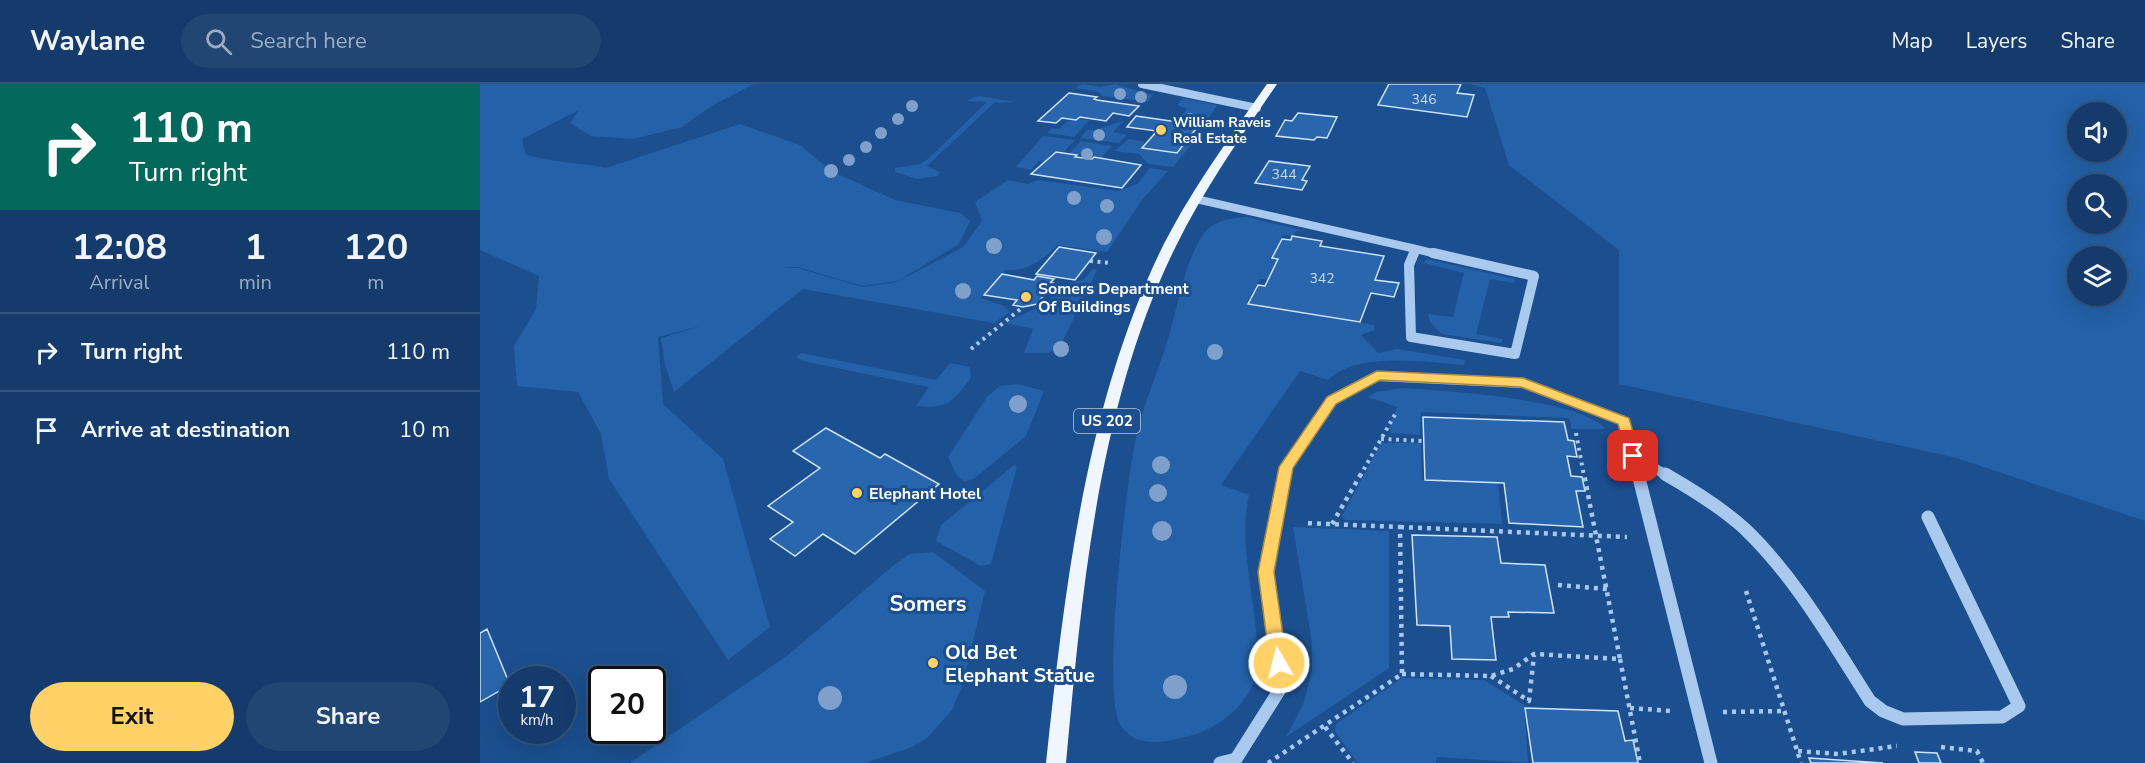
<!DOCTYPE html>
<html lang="en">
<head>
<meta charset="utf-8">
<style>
	:root { --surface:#143b6b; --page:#214673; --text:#f1f3f6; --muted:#9dadc1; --line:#33557e; --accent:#ffd166 }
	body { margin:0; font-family:"Nunito Sans",sans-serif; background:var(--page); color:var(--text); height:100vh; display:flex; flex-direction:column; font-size:22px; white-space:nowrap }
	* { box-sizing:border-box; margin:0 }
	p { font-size:20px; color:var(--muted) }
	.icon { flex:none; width:33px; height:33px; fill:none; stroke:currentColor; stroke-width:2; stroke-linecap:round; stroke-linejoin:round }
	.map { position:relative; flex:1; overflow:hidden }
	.side { display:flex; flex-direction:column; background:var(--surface); width:480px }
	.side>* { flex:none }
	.hud { background:#00695c; color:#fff; overflow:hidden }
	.buttons { position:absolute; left:1587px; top:18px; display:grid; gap:12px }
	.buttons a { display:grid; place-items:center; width:60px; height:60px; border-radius:50%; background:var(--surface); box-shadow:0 6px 24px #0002,0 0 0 2px var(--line); font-size:30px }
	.speed { position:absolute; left:18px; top:582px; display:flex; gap:12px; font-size:30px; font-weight:700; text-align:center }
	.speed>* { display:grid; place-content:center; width:78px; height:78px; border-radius:50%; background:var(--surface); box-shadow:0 6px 24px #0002,0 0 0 2px var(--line); line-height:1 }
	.speed small { font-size:15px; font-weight:400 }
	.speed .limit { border:3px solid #111; border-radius:9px; background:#fff; color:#111 }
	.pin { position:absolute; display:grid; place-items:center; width:51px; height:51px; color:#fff; margin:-26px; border-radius:12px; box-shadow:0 3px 9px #0006 }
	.me { position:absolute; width:66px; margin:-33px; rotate:352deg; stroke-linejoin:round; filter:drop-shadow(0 0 4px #0008) }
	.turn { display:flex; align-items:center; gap:21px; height:126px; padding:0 30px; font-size:27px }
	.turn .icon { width:78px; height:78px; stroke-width:2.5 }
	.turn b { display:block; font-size:42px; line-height:51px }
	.eta { display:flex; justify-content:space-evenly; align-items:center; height:102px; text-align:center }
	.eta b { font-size:36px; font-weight:700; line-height:42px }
	.action { display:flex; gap:12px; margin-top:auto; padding:12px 30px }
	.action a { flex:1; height:69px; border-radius:36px; background:var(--accent); color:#111; font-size:24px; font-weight:700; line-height:69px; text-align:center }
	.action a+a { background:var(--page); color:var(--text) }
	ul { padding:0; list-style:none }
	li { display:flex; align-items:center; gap:18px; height:78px; padding:0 30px; border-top:2px solid var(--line) }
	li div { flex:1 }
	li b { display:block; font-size:22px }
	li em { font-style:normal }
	header { display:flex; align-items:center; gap:36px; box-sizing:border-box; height:84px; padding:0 30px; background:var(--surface); border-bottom:2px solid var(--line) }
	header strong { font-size:28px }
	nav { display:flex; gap:33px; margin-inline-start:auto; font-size:21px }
	.search { width:420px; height:54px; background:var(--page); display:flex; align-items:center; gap:15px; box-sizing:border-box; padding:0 21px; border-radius:33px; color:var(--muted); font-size:22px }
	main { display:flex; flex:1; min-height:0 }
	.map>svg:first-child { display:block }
	.green { fill:#2461a8; fill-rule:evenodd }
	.building { fill:#2a66ad; stroke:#cfe3fa; stroke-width:1.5 }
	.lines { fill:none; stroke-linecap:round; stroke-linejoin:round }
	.path-far1 { stroke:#a9c9ee; stroke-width:4; stroke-dasharray:3 4.5; stroke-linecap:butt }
	.path { stroke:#a9c9ee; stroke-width:4.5; stroke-dasharray:4 5; stroke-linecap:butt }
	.minor-far2 { stroke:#a9c9ee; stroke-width:8 }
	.minor-far1 { stroke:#a9c9ee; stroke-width:10 }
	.minor { stroke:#a9c9ee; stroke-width:13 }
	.major { fill:#f0f6ff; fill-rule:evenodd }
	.tree { fill:#7ea0ca }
	.route { fill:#ffd166; stroke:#a68842; stroke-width:1.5 }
	.poi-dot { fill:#ffd166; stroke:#1b4f8f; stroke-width:2 }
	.labels { text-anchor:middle; stroke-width:6; stroke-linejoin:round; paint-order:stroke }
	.number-label { font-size:14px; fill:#cad9ea }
	.far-poi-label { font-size:14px; font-weight:bold; fill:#fff; stroke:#1b4f8f; text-anchor:start }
	.shield { fill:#1b4f8f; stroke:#bbcadd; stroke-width:1.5 }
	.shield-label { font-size:15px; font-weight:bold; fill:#fff }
	.poi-label { font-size:16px; font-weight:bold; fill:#fff; stroke:#1b4f8f; text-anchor:start }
	.near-poi-label { font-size:20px; font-weight:bold; fill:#fff; stroke:#1b4f8f; text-anchor:start }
	.district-label { font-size:22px; font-weight:bold; fill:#fff; stroke:#1b4f8f }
</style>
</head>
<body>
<header>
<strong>Waylane</strong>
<div class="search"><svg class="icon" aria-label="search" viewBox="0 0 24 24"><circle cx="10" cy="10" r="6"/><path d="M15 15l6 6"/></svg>Search here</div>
<nav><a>Map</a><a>Layers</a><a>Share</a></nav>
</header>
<main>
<section class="side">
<div class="hud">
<div class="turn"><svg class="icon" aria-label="right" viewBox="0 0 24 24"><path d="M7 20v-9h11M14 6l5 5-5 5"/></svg><div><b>110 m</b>Turn right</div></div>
</div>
<div class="eta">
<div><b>12:08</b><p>Arrival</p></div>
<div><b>1</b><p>min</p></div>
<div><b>120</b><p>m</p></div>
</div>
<ul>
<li><svg class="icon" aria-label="right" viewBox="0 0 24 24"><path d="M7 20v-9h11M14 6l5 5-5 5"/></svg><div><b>Turn right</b></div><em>110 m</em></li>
<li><svg class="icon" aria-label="arrive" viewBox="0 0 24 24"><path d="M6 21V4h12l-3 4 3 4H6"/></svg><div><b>Arrive at destination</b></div><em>10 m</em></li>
</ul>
<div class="action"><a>Exit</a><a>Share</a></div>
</section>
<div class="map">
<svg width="1665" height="679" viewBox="0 0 1665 679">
	<rect width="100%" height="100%" fill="#1b4f8f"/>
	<path class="green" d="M0,0H274L233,21L202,43L153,55L111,52L90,39L99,26L42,55L45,70C71,79 99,78 126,84L260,40L320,61L351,87L415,116L480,129L490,137L479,160L418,197L382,202L318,183L303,184H318L382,203L417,198L483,163L502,137L495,118L528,96L548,100L558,96L638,107L657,100L670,84L688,87L662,116L627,168L578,161C563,176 547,188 525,186L501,214L524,222L530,228L514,239L323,205L194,308L185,281L181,254L221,242L178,253L183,320L243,375L290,543L248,576L129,395L121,350L98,308L37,302L34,262L56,225L59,192L0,166Z
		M602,0L621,3L635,0L673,11L668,18L622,12L619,8L595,4Z
		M990,0H1665V437L1477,374L1139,300V166L1029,81L1005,4ZM1636,28V68H1598V28ZM1598,100H1636V140H1598ZM1598,172H1636V212H1598Z
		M499,12L536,18L514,19L447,82L460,88L458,92L437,95L415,88V84L440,80L448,75L507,18L486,17Z
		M703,14L737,21L717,54L711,53L719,41L696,38L707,25L697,21Z
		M598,35L609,36L594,53L567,49L572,44L579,45L588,37Z
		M644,36L633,48L647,51L639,59L600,54L607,46H616Z
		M563,52L595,56L584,68L575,67L564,78L559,77L551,86L536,83Z
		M649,55L665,58L661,64L697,70L705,60L711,61L693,83L668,80L659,70L634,67Z
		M601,57L632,62L622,73L590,69Z
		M767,133L826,147H816L813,152L803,151L793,170L802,172L789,196L780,195L767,218L894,241V246L881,251L898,269L917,265L985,276L984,281C946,278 877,267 848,296L820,287L741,401L769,411C759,456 772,501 776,547C777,564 779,583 773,600C763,624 740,642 716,650C692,657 658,667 641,642C620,612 647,388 658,345C666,314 679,285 688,255C699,220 703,179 725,148C735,136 752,134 767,133Z
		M946,175L1035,195L1034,199L1010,195L996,250L1023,255L1021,259L962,250C955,244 949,239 948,230L973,233L984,189L944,179Z
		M613,185L617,186L581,261L569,269H544L553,245L525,239L567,219L581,203L604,195Z
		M321,269L456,296L470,279L490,283L491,294C472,318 469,325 436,322L449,303L323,277L316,273Z
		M538,300L564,307L546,352L495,394L485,398L477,392L468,373L507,313L520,302Z
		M923,304C966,307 1098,314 1126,345H1092L1089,334L941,328L940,351L911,349L909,344L917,323L888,313L896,308Z
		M901,359H941L942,396L1018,399L1022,440L865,436L862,432Z
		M534,381L537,383L511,480L501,482L456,457L461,441Z
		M813,443L909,447V584L806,653L823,621L832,587V559Z
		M453,468L505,507L483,600L472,626L447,654L432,663L385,679H150L308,571L414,481L430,470Z
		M922,594L1004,596L1044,621L1048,679L957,673L956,679H878L855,648L856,640Z"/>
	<path class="building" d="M909,0H981L977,9L994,11L987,33L898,21Z
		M589,9L617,13L614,15L617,16L659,22L649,32L633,29L626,37L600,33L596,36L582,34L576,39L558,37Z
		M818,29L857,33L847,54L837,53L834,56L796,52L805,36L812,37Z
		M656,32L719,41L697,69L662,64L677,47L647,43Z
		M576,68L597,71L595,73L612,75L614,73L661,81L642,104L551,90Z
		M789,77L830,82L822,96L827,97L822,106L775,99Z
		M812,152L842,157L840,162L904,172L895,196L919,199L914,213L891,209L880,238L768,220L778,201L785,202L798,175L792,174L802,155L811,156Z
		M579,163L616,169L595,196L556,190Z
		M522,190L554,196L557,192L574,195L570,199H573L557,220L543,223L533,221L537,216L504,211Z
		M943,333L1084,338L1088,356L1094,357L1097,373L1087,372L1091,392L1102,393L1105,407H1096L1103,443L1029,439L1024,399L945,396Z
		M346,344L400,374L405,370L459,400L375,470L343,450L315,472L290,455L313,438L288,422L340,384L313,367Z
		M932,451L1017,453L1021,479L1065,481L1074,529L1028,528L1029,533H1011L1016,576L972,575L970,542L937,541Z
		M7,545L30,601L0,618V549Z
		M1045,624L1138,627L1145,657L1153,656L1158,679H1053Z
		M1435,668L1457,669L1461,679H1439Z
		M1329,674L1403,679H1331Z"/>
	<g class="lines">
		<path class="path-far1" d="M610,177L630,179
			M491,265L543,223
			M1096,349L1104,392
			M901,355L943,357
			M880,392L917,327"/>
		<path class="path" d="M852,440L881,390
			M920,443L1147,453
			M1078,501L1127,505
			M1266,507L1321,679
			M1140,575L1160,679
			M922,590L1011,592L1033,585L1054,570L1140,575L1104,390
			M1011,592L1049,617L1054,571
			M1150,624L1191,627
			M1243,628L1305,627
			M845,643L873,679
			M1461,663L1497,667L1503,679
			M1318,667L1358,670L1417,662
			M788,679L922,590L920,443L823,439"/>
		<path class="minor-far2" d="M662,0L777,24
			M716,115L936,165
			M936,165L960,171
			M933,171L936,165"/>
		<path class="minor-far1" d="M934,169L929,181L931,253L1035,270L1054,192L953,169
			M1153,372L1188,392
			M804,392L806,383L851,316L897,292L1043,299L1144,337L1158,392"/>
		<path class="minor" d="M1158,390L1231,679
			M1185,390C1213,406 1241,423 1265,445C1316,494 1352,558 1390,617L1403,627L1423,635L1522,633L1539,622L1448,433
			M740,679L756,675L802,602L786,488L805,390"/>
		<path class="major" d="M787,0H797C761,53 724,105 696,162C618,319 602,507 586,679H566C584,512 603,339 672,185C702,118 746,59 787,0Z"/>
	</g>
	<g class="tree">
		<circle cx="640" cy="10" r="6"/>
		<circle cx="661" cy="13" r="6"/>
		<circle cx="432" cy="22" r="6"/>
		<circle cx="418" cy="35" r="6"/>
		<circle cx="710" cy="35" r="6"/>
		<circle cx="401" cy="49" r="6"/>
		<circle cx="619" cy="51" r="6"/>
		<circle cx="386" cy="63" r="6"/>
		<circle cx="607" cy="70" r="6"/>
		<circle cx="369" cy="76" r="6"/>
		<circle cx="351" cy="87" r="7"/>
		<circle cx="594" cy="114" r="7"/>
		<circle cx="627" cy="122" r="7"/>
		<circle cx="624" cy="153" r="8"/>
		<circle cx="514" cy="162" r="8"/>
		<circle cx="483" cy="207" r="8"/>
		<circle cx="581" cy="265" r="8"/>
		<circle cx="735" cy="268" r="8"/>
		<circle cx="538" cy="320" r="9"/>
		<circle cx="681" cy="381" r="9"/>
		<circle cx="678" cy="409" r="9"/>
		<circle cx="682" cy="447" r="10"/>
		<circle cx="695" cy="603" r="12"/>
		<circle cx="350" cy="614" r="12"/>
	</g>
	<path class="route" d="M897,287L1043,294L1149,334L1160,372L1153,377L1148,376L1138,340L1041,303L900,296L856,320L813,384L794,488L807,579L805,584L799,587L792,584L790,579L778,488L799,383L847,313Z"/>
	<g class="poi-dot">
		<circle cx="681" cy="46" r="6"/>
		<circle cx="546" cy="213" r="6"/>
		<circle cx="377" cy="409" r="6"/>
		<circle cx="453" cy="579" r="6"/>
	</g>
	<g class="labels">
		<g class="number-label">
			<text x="944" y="20">346</text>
			<text x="804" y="95">344</text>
			<text x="842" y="199">342</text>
		</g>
		<g class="far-poi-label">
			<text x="693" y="43">William Raveis<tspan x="693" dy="16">Real Estate</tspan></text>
		</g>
		<rect class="shield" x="594" y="325" width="66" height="24" rx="4.5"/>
		<g class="shield-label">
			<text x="627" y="342">US 202</text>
		</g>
		<g class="poi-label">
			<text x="558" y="210">Somers Department<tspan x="558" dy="18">Of Buildings</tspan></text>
			<text x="389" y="415">Elephant Hotel</text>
		</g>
		<g class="near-poi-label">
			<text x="465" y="575">Old Bet<tspan x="465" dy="23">Elephant Statue</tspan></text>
		</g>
		<g class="district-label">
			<text x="448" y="527">Somers</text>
		</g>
	</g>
</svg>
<div class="buttons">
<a><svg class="icon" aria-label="sound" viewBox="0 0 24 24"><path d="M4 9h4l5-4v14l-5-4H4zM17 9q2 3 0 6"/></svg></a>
<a><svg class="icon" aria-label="search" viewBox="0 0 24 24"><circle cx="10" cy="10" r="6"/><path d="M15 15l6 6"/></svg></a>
<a><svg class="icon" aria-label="layers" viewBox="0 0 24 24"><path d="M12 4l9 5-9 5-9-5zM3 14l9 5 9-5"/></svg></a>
</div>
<div class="speed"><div>17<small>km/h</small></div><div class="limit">20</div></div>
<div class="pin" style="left:1153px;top:372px;background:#d93025"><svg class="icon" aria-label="arrive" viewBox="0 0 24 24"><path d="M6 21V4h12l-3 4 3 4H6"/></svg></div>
<svg class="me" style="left:799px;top:579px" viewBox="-20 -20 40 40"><circle r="17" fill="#ffd166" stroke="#fff" stroke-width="3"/><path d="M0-11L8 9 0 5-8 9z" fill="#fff"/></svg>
</div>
</main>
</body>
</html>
